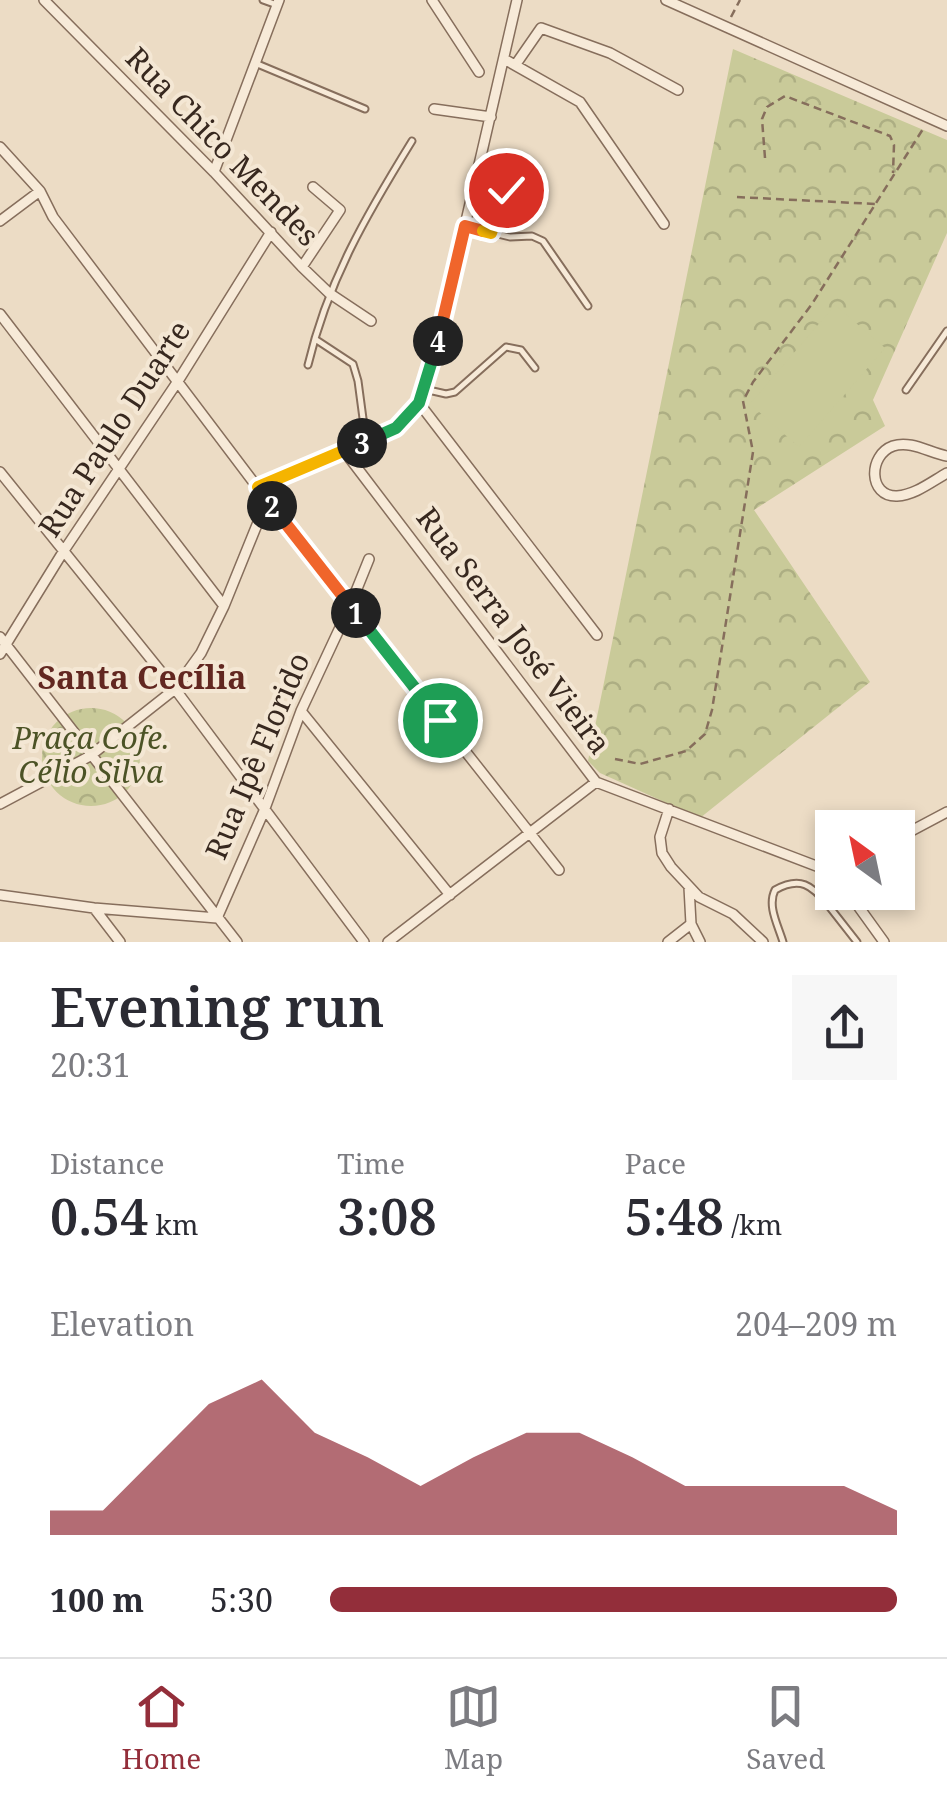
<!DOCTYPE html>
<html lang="en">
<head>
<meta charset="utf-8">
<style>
  :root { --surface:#fff; --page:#f7f7f7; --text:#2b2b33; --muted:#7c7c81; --line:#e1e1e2; --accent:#932e3a }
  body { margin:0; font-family:"Noto Serif",serif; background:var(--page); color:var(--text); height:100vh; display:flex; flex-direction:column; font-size:38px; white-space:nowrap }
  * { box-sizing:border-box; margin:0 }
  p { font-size:32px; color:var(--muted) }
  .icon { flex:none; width:55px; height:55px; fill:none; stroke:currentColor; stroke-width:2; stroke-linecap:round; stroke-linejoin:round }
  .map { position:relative; height:942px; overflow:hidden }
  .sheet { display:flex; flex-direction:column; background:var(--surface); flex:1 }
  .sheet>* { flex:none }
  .needle { width:65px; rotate:327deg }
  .buttons { position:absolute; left:815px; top:810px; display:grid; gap:20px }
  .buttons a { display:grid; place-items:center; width:100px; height:100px; border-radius:0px; background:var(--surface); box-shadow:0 5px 15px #0003; font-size:50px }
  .pin { position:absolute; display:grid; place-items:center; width:85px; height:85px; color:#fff; margin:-42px; border:5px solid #fff; border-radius:50%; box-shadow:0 2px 10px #0007 }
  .km { position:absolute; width:50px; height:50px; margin:-25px; border-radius:50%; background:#222; color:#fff; font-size:28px; line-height:50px; text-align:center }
  .round { display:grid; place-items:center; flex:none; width:105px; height:105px; border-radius:0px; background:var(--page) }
  .summary { display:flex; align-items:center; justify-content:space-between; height:170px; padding:0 50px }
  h1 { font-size:55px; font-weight:600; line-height:75px }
  .stats { display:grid; grid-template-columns:repeat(3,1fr); gap:15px; height:170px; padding:10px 50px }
  .stats div { display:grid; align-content:center }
  .stats b { font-size:50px; font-weight:600 }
  .stats small { font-size:28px; font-weight:400 }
  .stats p { font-size:28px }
  .chart { height:280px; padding:20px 50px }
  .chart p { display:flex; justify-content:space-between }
  .chart svg { width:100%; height:180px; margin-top:10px; fill:var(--accent); opacity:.7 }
  ul { padding:0 50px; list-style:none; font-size:32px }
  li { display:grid; grid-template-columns:160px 120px 1fr; align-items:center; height:75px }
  li i { height:25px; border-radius:12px; background:var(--accent) }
  .tabs { display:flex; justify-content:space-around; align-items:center; height:140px; border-top:2px solid var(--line); background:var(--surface); font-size:28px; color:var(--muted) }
  .tabs a { display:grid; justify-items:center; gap:5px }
  .tabs .on { color:var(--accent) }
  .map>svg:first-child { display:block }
</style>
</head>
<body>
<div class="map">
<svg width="947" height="942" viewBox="0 0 947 942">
  <defs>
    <pattern id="park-crowns" width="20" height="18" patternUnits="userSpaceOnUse" patternTransform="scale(2.5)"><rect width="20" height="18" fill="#c9ca99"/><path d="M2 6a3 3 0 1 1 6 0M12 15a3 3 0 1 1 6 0" fill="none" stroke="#adae83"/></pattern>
  </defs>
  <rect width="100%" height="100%" fill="#ecdcc5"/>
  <path fill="url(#park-crowns)" d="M733,49L947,140V233L873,400L885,426L754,510L870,682L700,818L600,773L588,761Z
    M42 757a49 49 0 1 1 98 0a49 49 0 1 1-98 0Z"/>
  <path fill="#c9ca99" d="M835,305L885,348L799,447L750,404Z
    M89,767L98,781L75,797L65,783Z"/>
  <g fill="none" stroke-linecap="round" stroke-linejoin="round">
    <defs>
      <path id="lane" d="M263,0L277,5
        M255,63L365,109
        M465,226L510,237L532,236L543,241L588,306
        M491,233C500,210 500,186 525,175L535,180L539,190C530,203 513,210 498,215
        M315,339L353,364L358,381L366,441
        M308,365C328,280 367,214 412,141
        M424,389L446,394L455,392L506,347L521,350L535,368
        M906,390L947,331
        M847,892L828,905L857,942
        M783,942C778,925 767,906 775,890C800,876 812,885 828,905"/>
      <path id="street" d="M44,0L214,172L302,267L329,293L371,321
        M432,0L479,72
        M666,0L947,126
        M504,59L580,102L664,224
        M516,64L541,28L610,53L678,90
        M434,109L491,117
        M0,147L40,191L53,217L267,500L559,870
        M214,172L279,0
        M0,221L40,191
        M302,267L340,210L313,187
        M0,314L224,606
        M419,403L597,635
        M345,452L596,782L832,872
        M947,456C930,453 911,440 893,446C868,455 868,497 897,496C915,495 931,482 947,473
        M0,472L175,689L364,942
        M258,487L345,452L396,428L419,403L433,364L517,0
        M0,637L237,942
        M0,654L63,552L178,381L271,232
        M301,711L450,895
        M0,804L90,756L175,689L201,653L224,606L267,500
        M669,809L660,837L662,853L671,867L699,897L733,914L763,942
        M898,838L947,812
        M689,887L691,924L700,942
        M848,892L884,942
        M0,895L94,908L217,918L264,811L301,711L350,606L369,559
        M94,908L120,942
        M388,942L596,782
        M668,942L691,924"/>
    </defs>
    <use href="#lane" stroke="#866e5c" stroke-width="9"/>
    <use href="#street" stroke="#866e5c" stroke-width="12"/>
    <path stroke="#866e5c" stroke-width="2.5" stroke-dasharray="8 5" stroke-linecap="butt" d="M731,17L740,0
      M765,158L762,119L767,107L785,96L890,136L894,145L893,173
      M737,197L875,204
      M615,759L640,764L686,751L705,734L712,710L753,452L743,401L753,382L812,304L923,129"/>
    <use href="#lane" stroke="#f7ead8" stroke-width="5"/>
    <use href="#street" stroke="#f7ead8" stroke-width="9"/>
  </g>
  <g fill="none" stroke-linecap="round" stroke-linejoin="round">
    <defs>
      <path id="split-1" d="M356,613L440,720"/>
      <path id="split-2" d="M272,506L356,613"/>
      <path id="split-3" d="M272,506L258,487L362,443"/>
      <path id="split-4" d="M362,443L396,428L419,403L438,341"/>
      <path id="split-5" d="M438,341L465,226L483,231"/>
      <path id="split-6" d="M483,231L491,233L506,190"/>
    </defs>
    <use href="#split-1" stroke="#fff" stroke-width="20"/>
    <use href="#split-2" stroke="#fff" stroke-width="20"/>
    <use href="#split-3" stroke="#fff" stroke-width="20"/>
    <use href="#split-4" stroke="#fff" stroke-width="20"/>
    <use href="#split-5" stroke="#fff" stroke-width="20"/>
    <use href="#split-6" stroke="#fff" stroke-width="20"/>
    <use href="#split-1" stroke="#22a559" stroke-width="12"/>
    <use href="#split-2" stroke="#f0652b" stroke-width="12"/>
    <use href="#split-3" stroke="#f5b400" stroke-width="12"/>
    <use href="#split-4" stroke="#22a559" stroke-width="12"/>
    <use href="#split-5" stroke="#f0652b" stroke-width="12"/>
    <use href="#split-6" stroke="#f5b400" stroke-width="12"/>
  </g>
  <g text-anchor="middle" stroke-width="8" stroke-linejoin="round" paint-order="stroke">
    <g font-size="30" fill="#37281f" stroke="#f4e7d4">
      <text transform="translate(222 147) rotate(46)" y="10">Rua Chico Mendes</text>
      <text transform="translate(115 429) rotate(-57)" y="10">Rua Paulo Duarte</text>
      <text transform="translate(513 631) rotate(53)" y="10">Rua Serra José Vieira</text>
      <text transform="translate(258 756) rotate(-67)" y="10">Rua Ipê Florido</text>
    </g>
    <g font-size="30" font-style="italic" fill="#4c5326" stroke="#f4e7d4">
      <text x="91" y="749">Praça Cofe.<tspan x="91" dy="34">Célio Silva</tspan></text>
    </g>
    <g font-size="32" font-weight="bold" fill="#622720" stroke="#f4e7d4">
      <text x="142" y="689">Santa Cecília</text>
    </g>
  </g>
</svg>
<div class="buttons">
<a><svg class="needle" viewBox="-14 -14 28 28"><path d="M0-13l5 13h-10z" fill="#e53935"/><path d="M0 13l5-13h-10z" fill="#7c7c81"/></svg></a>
</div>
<div class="pin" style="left:440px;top:720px;background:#1e9e55"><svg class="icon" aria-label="arrive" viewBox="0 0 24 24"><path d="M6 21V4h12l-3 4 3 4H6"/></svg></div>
<div class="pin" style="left:506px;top:190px;background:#d93025"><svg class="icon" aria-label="check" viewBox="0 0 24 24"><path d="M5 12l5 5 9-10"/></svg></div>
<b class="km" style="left:356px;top:613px">1</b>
<b class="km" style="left:272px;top:506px">2</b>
<b class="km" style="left:362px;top:443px">3</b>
<b class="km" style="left:438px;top:341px">4</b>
</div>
<section class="sheet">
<div class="summary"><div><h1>Evening run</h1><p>20:31</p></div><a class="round"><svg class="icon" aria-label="share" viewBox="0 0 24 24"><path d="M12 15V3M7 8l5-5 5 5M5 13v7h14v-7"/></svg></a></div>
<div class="stats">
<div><p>Distance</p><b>0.54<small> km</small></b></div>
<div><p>Time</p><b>3:08</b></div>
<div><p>Pace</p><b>5:48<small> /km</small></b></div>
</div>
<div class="chart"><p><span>Elevation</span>204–209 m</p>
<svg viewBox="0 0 160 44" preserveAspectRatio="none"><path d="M0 44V38L10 38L20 25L30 12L40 6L50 19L60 25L70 32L80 25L90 19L100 19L110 25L120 32L130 32L140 32L150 32L160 38V44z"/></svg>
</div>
<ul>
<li><b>100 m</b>5:30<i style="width:100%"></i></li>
</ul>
</section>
<nav class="tabs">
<a class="on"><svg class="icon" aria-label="home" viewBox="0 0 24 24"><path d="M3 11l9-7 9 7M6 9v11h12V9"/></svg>Home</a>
<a><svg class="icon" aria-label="map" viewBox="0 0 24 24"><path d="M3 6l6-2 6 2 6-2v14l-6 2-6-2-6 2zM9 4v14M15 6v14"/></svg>Map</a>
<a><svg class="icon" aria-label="saved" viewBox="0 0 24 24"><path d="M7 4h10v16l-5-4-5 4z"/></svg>Saved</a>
</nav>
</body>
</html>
